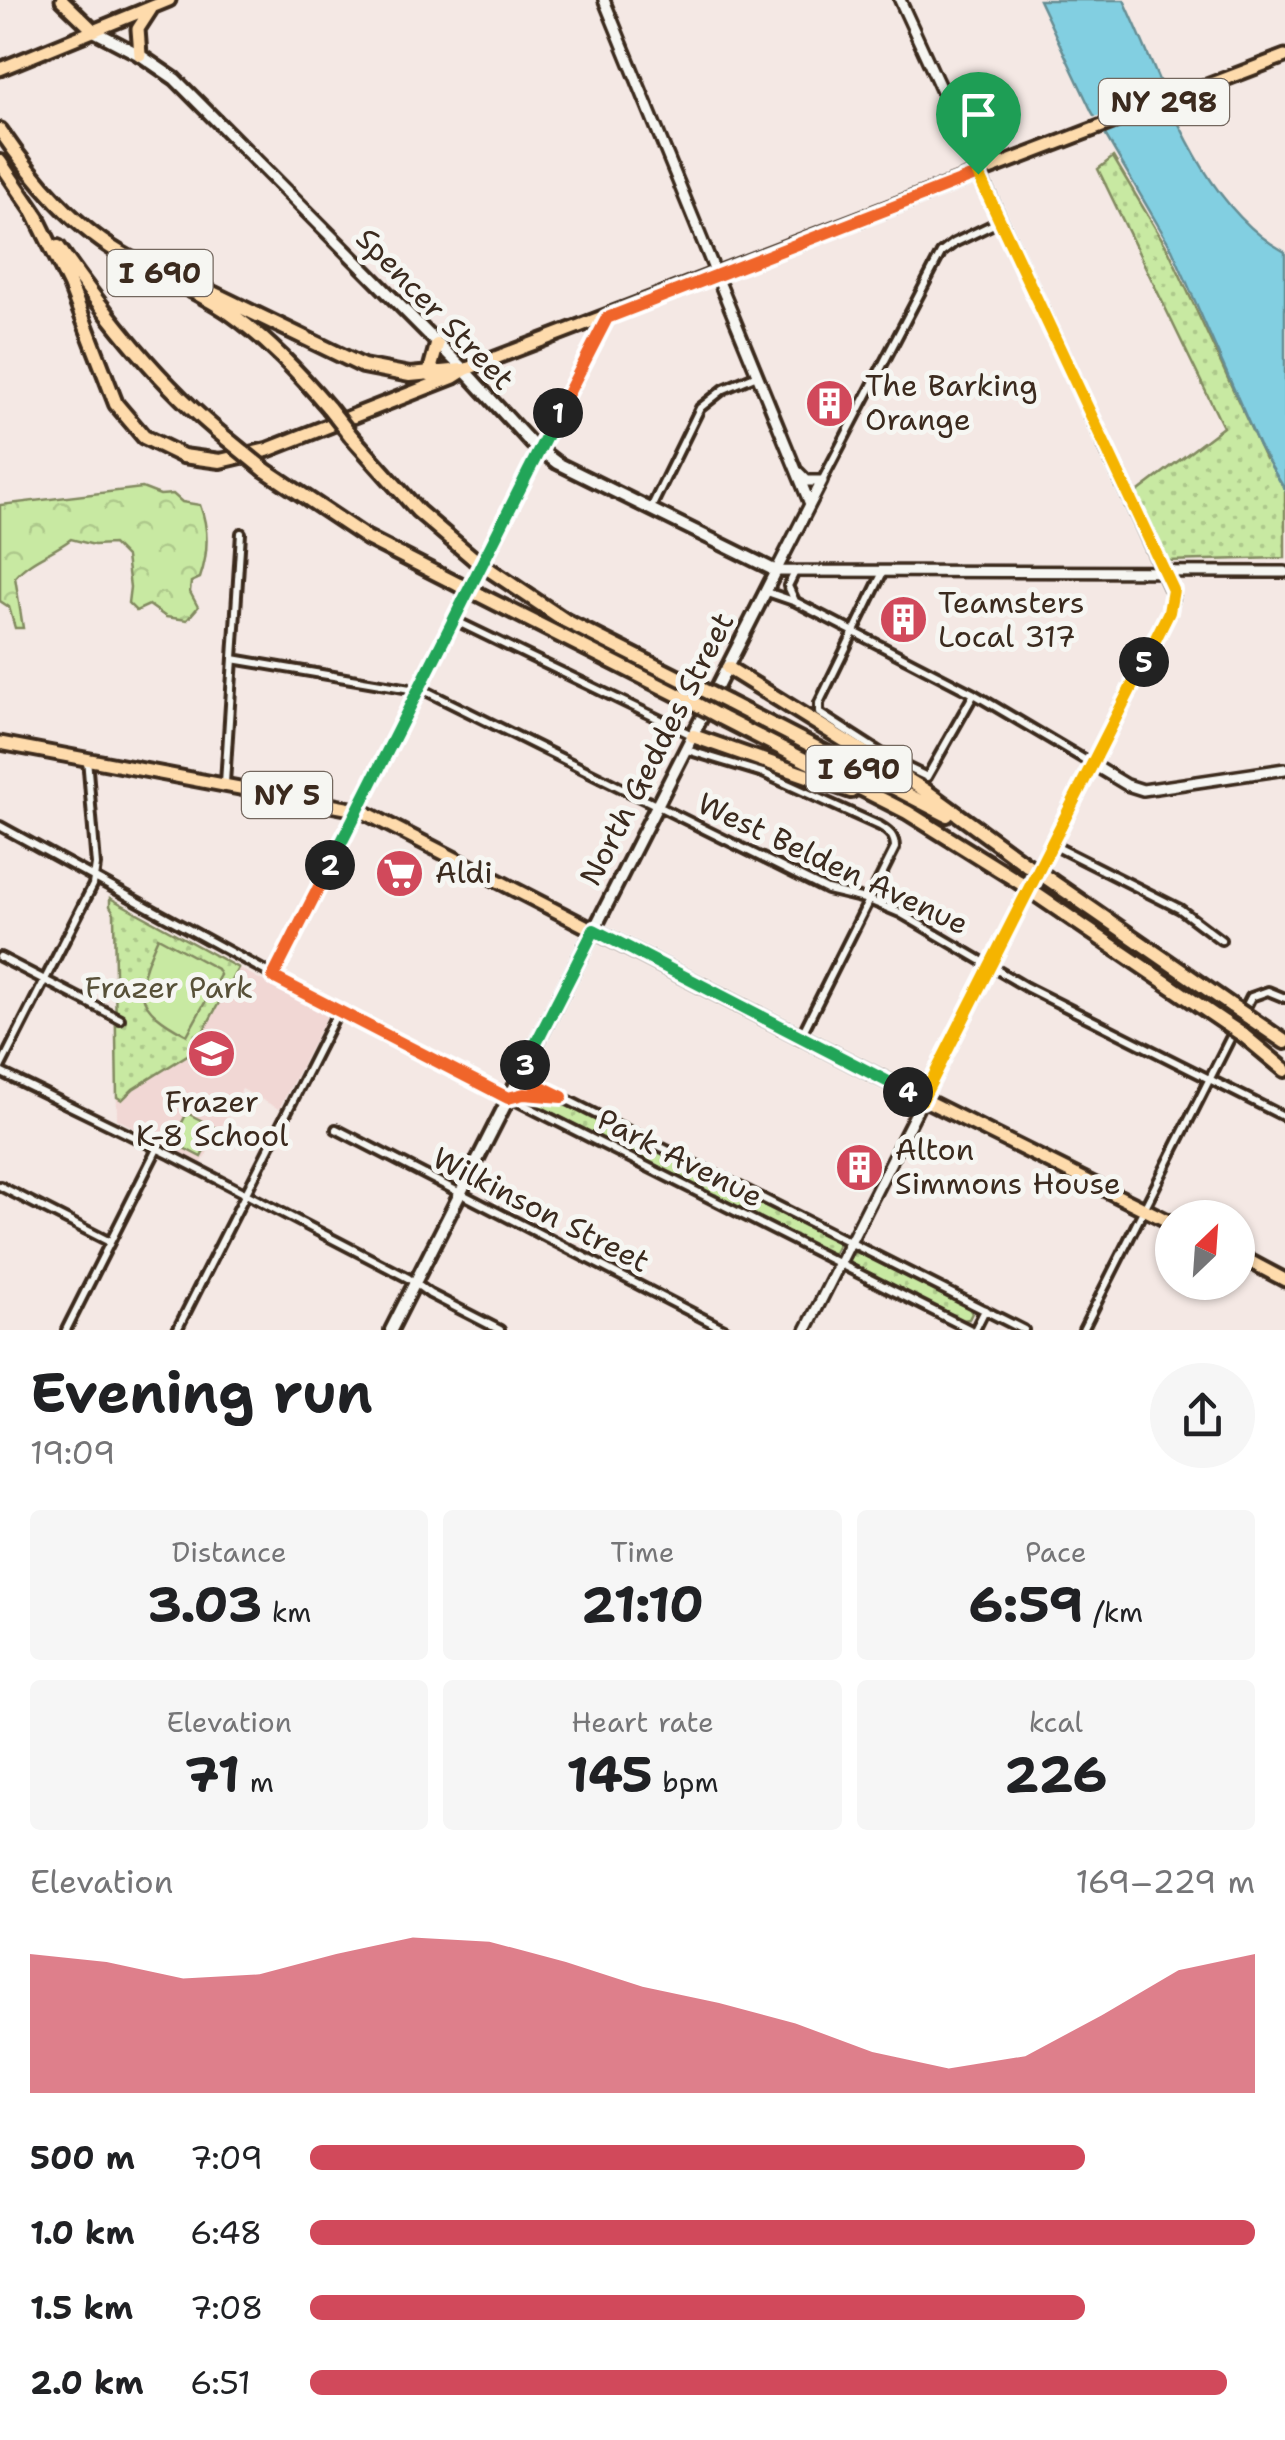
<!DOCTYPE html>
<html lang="en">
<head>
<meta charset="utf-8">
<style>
  :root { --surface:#fff; --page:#f6f6f6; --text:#202124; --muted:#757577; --accent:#d1495b }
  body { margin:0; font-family:"Shantell Sans",sans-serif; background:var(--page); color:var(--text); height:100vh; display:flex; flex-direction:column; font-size:38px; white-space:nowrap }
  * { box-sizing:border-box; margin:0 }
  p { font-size:32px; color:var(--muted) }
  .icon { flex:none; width:55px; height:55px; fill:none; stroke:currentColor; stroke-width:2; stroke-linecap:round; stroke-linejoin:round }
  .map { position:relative; height:1330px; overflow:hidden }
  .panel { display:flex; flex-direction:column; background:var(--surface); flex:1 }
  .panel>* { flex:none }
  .needle { width:65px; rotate:25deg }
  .controls { position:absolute; left:1155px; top:1200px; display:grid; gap:20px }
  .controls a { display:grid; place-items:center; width:100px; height:100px; border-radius:50%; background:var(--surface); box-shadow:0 2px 8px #0004; font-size:50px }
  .pin { position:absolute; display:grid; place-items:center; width:85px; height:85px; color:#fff; margin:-102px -42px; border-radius:50% 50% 50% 0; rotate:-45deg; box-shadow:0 0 10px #0007 }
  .pin .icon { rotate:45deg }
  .km { position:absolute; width:50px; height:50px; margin:-25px; border-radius:50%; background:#222; color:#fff; font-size:28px; line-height:50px; text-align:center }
  .round { display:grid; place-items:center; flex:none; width:105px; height:105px; border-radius:52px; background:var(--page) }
  .headline { display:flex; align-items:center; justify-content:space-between; height:170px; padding:0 30px }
  h1 { font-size:55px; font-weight:700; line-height:75px }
  .stats { display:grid; grid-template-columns:repeat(3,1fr); gap:15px; height:170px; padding:10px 30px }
  .stats div { display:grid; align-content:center; border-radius:10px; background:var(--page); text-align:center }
  .stats b { font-size:50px; font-weight:700 }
  .stats small { font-size:28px; font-weight:400 }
  .stats p { font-size:28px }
  .chart { height:280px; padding:20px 30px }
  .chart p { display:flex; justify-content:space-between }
  .chart svg { width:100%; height:180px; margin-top:10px; fill:var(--accent); opacity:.7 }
  ul { padding:0 30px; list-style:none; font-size:32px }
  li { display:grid; grid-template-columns:160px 120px 1fr; align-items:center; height:75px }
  li i { height:25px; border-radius:12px; background:var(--accent) }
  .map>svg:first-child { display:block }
</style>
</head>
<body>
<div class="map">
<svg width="1285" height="1330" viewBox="0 0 1285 1330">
  <defs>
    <pattern id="grass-dots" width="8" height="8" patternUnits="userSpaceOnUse" patternTransform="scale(2.5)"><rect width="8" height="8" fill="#c8e9a2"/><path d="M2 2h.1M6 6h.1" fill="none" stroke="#adc88b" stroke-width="1.8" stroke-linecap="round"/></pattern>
    <pattern id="forest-crowns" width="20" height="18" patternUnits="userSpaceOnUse" patternTransform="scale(2.5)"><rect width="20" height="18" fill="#c8e9a2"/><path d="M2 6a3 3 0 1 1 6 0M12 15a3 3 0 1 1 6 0" fill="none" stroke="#adc88b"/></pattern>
  </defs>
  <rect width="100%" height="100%" fill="#f4e8e4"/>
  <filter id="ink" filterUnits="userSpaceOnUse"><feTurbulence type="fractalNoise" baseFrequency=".01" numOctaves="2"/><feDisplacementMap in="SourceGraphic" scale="20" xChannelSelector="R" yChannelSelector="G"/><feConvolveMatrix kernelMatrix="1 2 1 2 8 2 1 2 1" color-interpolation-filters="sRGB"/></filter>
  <g filter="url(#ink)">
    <path fill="#f1d7d4" d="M110,898L327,1016L279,1109L242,1089L202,1163L117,1119L115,949L114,913L110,906Z"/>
    <path fill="url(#grass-dots)" stroke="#828a60" stroke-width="2.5" d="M1113,157L1169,251L1265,459L1268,458L1285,490V558L1166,561L1135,494L1223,427L1098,169Z
      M110,898L238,968L192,1052L133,1089L122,1100L117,1097L114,913L110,906Z
      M521,1097L563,1102L839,1243L834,1253H829Z
      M857,1250L969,1308L972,1313L969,1319L963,1320L852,1265L848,1259Z"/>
    <path fill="url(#forest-crowns)" stroke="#828a60" stroke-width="2.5" d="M142,488L160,495L173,494L182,502L200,505C209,529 208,555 200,578L191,582L190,592L198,607L187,620L166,617L149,605L136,611L128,603L130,587L126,557L113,544L94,545L71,539C53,553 30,559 15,577L23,628H15L9,607L0,601V505Z"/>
    <path fill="#c8e9a2" stroke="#828a60" stroke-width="2.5" d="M158,937L217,969L220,975L187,1035C133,1006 133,992 158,937Z
      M187,1113L216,1128L201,1157L172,1142Z"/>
    <path fill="#82cfe1" stroke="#668d93" stroke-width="2.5" d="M1039,0H1124C1164,85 1199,205 1285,252V490L1259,446L1172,249L1092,112Z"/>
    <path fill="#f4e8e4" d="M1170,88L1178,107L1100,136L1090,119Z"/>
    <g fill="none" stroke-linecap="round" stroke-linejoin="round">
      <defs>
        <path id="minor" d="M822,481L941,253L954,243L1000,221
          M651,508L700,408L724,389L757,375
          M883,572L819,703V713L892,760L927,777L974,694
          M767,592L796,602L974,694L1092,764
          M795,601L788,586L795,572
          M454,620L692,735
          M233,659L428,692L827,890L869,900L900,913L1026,987L1285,1117
          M687,750L763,773L880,826C890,832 895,837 895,848L801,1036
          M225,783L241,533
          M0,826L338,1011L971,1330
          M1051,844L1180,909L1221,940
          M0,957L120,1019
          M273,977L607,318
          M0,1068L93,885L96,865L87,758
          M0,1072L171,1155L408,1278L430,1294L500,1330
          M520,1076L1024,1330
          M509,1097L523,1093L556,1097
          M336,1129L726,1330
          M0,1186L110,1242
          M66,1330L157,1149
          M177,1330L338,1011
          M975,1330L985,1310
          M1083,1330L1251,997L1268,991L1285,998"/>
        <path id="tertiary" d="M604,0L810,504
          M798,472L807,481H822L776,571L1285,572
          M1092,764L1127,785L1143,790L1285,769
          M806,1330L1169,612L1173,595L900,0"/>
        <path id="secondary" d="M94,31L140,55L175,79L464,370L531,443L557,463L776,571L391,1330"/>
        <path id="primary" d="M62,0L94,31
          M140,55L138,29L151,9
          M0,69L169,0
          M464,370L1285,56
          M0,743L362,811L879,1077L1172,1223
          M1238,1255L1285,1280"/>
        <path id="motorway" d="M0,130C34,180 75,229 129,258C163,277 198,291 230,313C268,340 299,373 329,408
          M0,162L38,218
          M34,212L70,285L116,404L144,437L183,456L220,461L267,450L453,377L464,370
          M58,247C107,317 160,385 227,439
          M206,290L363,366L410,375L462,370
          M429,374L437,345
          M351,436L418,511L473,558
          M265,470L367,538L459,585
          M490,570L566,621L701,689
          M478,594L694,703
          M728,668L926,791L1027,865
          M727,702L947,815
          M720,717L907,812L1019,882
          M693,736L851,791
          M1047,878L1232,1006
          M1037,895L1225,1023
          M1250,1018L1285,1042
          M1243,1035L1285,1070"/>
      </defs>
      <use href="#minor" stroke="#3b2a1e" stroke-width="14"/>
      <use href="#tertiary" stroke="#3b2a1e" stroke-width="16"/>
      <use href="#secondary" stroke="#3b2a1e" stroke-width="18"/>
      <use href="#primary" stroke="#3b2a1e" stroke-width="19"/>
      <use href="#motorway" stroke="#3b2a1e" stroke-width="20"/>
      <use href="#minor" stroke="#f6f6f2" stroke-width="6"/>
      <use href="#tertiary" stroke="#f6f6f2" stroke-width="9"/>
      <use href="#secondary" stroke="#f6f6f2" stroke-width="10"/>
      <use href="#primary" stroke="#fedbac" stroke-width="11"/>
      <use href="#motorway" stroke="#fedbac" stroke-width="12"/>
      <defs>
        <path id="motorway-bridge" d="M329,408L351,436
          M227,439L265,470
          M473,558L490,570
          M459,585L478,594
          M701,689L727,702
          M694,703L720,717
          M1027,865L1047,878
          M1019,882L1037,895
          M1232,1006L1250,1018
          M1225,1023L1243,1035"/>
      </defs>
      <use href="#motorway-bridge" stroke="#3b2a1e" stroke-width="20" stroke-linecap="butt"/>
      <use href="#motorway-bridge" stroke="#fedbac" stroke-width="12"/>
    </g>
  </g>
  <g fill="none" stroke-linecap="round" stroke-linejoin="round" filter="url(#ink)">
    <defs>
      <path id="split-1" d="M558,413L607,318L978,174"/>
      <path id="split-2" d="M330,865L558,413"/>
      <path id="split-3" d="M330,865L273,977L508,1098L524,1094L562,1097L519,1076L525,1065"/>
      <path id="split-4" d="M525,1065L594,930L908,1092"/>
      <path id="split-5" d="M908,1092L922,1100L1144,662"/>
      <path id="split-6" d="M978,174L1173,590L1169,612L1144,662"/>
    </defs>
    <use href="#split-1" stroke="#fff" stroke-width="20"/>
    <use href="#split-2" stroke="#fff" stroke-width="20"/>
    <use href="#split-3" stroke="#fff" stroke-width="20"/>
    <use href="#split-4" stroke="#fff" stroke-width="20"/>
    <use href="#split-5" stroke="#fff" stroke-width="20"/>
    <use href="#split-6" stroke="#fff" stroke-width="20"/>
    <use href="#split-1" stroke="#f0652b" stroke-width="12"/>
    <use href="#split-2" stroke="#22a559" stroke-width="12"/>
    <use href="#split-3" stroke="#f0652b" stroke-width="12"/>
    <use href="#split-4" stroke="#22a559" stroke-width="12"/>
    <use href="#split-5" stroke="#f5b400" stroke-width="12"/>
    <use href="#split-6" stroke="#f5b400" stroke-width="12"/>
  </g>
  <defs>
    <symbol id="building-disc" viewBox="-11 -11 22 22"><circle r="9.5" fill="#d1495b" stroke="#f6f6f2"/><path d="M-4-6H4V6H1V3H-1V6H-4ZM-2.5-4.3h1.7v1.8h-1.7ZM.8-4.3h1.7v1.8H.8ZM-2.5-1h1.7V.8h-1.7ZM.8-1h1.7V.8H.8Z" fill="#fff"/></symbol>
    <symbol id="supermarket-disc" viewBox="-11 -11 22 22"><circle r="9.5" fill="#d1495b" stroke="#f6f6f2"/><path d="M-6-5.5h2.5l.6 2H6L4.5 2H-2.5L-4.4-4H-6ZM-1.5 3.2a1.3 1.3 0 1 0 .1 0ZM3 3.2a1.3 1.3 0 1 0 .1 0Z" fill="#fff"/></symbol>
    <symbol id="school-disc" viewBox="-11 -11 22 22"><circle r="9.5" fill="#d1495b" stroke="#f6f6f2"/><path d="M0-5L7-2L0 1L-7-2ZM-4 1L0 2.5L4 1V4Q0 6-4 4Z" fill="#fff"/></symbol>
  </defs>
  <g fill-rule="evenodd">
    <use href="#building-disc" x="802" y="376" width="55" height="55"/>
    <use href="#building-disc" x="876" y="592" width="55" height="55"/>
    <use href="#supermarket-disc" x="372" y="846" width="55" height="55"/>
    <use href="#school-disc" x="184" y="1026" width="55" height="55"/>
    <use href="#building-disc" x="832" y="1140" width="55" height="55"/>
  </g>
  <g text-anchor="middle" stroke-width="10" stroke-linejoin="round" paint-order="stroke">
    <g fill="#f6f6f2" stroke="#73675e" stroke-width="2.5">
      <rect x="1099" y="79" width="130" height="46" rx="8"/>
      <rect x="107.5" y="250" width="105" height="46" rx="8"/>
      <rect x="806.5" y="746" width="105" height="46" rx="8"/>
      <rect x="242" y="772" width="90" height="46" rx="8"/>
    </g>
    <g font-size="28" font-weight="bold" fill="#3b2a1e">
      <text x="1164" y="112">NY 298</text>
      <text x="160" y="283">I 690</text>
      <text x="859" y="779">I 690</text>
      <text x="287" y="805">NY 5</text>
    </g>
    <g font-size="30" fill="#3b2a1e" stroke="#f6f6f2">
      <text transform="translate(435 309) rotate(46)" y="10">Spencer Street</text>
      <text transform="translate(657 749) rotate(-63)" y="10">North Geddes Street</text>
      <text transform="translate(833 864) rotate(25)" y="10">West Belden Avenue</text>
      <text transform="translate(680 1158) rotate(27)" y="10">Park Avenue</text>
      <text transform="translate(541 1210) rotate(27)" y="10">Wilkinson Street</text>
    </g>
    <g font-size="30" fill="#3b2a1e" stroke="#f6f6f2" text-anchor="start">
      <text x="865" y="396">The Barking<tspan x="865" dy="34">Orange</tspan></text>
      <text x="938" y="613">Teamsters<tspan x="938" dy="34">Local 317</tspan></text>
      <text x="435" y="883">Aldi</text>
      <text x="212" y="1112" text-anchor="middle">Frazer<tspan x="212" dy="34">K-8 School</tspan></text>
      <text x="895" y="1160">Alton<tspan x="895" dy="34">Simmons House</tspan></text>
    </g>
    <g font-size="30" fill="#575038" stroke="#f6f6f2">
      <text x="169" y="998">Frazer Park</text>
    </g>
  </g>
</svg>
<div class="controls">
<a><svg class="needle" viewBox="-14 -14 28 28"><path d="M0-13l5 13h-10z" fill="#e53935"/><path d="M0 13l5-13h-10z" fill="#757577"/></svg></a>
</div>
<div class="pin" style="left:978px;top:174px;background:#1e9e55"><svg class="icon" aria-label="arrive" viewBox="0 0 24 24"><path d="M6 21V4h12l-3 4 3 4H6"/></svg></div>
<b class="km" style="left:558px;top:413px">1</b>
<b class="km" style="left:330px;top:865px">2</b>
<b class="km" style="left:525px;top:1065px">3</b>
<b class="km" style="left:908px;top:1092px">4</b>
<b class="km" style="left:1144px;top:662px">5</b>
</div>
<section class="panel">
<div class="headline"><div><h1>Evening run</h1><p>19:09</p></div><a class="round"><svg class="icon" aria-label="share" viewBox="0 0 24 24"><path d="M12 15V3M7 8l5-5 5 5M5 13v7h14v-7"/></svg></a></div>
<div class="stats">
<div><p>Distance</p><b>3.03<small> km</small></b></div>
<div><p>Time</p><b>21:10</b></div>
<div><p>Pace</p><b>6:59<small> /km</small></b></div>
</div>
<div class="stats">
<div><p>Elevation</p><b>71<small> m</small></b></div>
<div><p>Heart rate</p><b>145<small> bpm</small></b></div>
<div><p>kcal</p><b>226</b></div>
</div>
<div class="chart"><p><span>Elevation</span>169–229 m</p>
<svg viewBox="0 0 160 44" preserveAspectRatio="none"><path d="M0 44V10L10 12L20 16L30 15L40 10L50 6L60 7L70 12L80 18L90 22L100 27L110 34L120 38L130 35L140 25L150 14L160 10V44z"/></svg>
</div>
<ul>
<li><b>500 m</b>7:09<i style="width:82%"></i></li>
<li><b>1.0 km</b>6:48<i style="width:100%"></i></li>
<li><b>1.5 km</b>7:08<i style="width:82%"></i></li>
<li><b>2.0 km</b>6:51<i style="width:97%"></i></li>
</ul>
</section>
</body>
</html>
